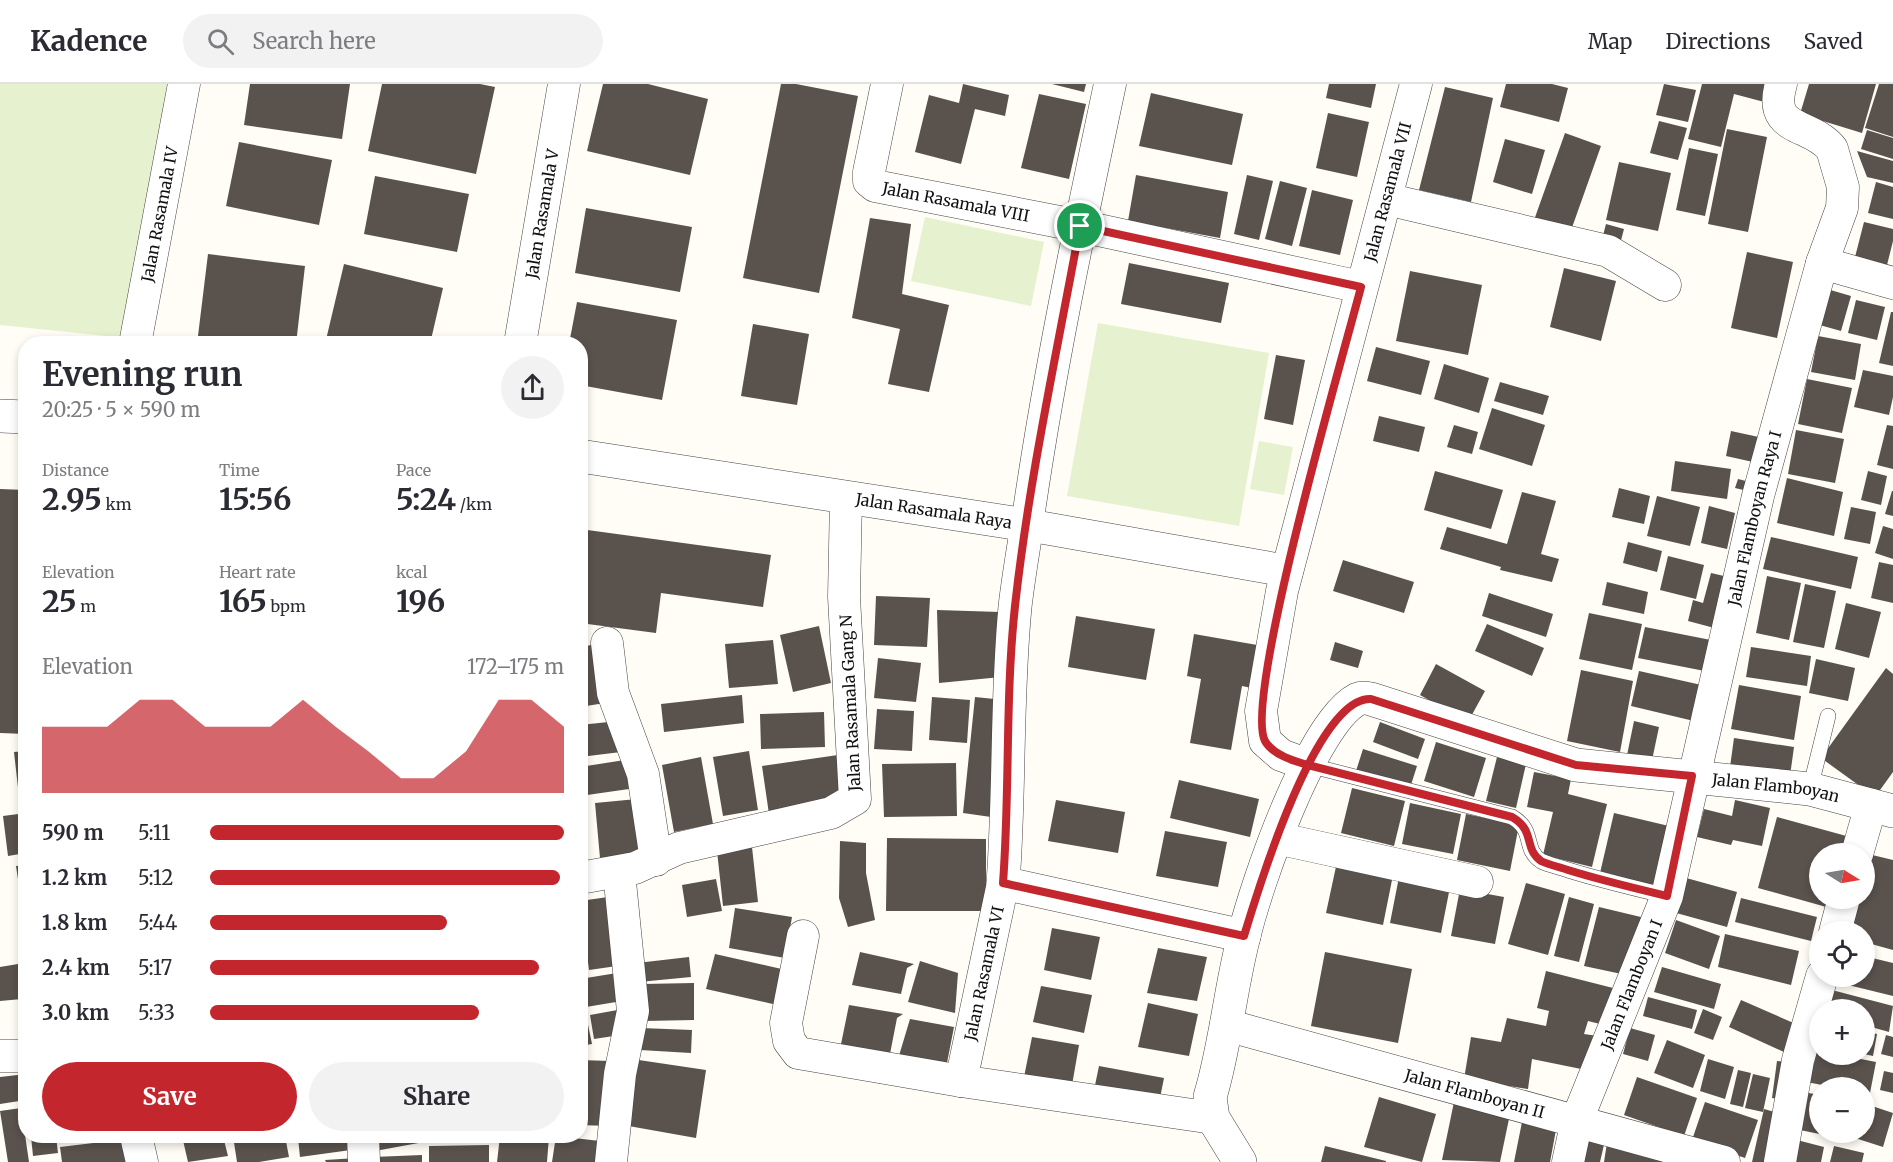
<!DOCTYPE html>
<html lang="en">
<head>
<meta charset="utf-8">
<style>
  :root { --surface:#fff; --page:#f2f2f3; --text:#2b2b33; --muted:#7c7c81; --line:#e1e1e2; --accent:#c4262e }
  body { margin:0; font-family:Merriweather,serif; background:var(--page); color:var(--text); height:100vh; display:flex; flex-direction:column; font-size:22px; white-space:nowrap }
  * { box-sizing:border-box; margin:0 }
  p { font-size:20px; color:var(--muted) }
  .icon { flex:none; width:33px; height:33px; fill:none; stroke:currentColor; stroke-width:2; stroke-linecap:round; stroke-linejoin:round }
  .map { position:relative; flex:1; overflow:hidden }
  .panel { position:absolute; left:18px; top:252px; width:570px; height:807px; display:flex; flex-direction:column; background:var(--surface); border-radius:24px; box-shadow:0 3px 9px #0003 }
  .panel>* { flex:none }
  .needle { width:39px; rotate:101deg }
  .fabs { position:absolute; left:1809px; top:759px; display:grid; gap:12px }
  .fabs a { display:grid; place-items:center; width:66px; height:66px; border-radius:50%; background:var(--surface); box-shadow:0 3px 9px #0003; font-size:30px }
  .pin { position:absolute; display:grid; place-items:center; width:51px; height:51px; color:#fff; margin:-26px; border:3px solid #fff; border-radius:50%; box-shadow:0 2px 6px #0007 }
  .round { display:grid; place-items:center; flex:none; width:63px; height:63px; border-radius:32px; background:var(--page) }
  .summary { display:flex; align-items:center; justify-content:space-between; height:102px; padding:0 24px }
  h1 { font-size:33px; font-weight:700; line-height:45px }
  .stats { display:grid; grid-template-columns:repeat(3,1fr); gap:9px; height:102px; padding:6px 24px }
  .stats div { display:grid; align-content:center }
  .stats b { font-size:30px; font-weight:700 }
  .stats small { font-size:16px; font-weight:400 }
  .stats p { font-size:16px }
  .chart { height:168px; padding:12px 24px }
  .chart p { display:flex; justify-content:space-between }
  .chart svg { width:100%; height:108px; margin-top:6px; fill:var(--accent); opacity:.7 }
  .primary-button { display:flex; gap:12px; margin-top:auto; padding:12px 24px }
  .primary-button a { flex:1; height:69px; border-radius:36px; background:var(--accent); color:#fff; font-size:24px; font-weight:700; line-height:69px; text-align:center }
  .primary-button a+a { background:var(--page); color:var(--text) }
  ul { padding:0 24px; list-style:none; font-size:20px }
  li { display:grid; grid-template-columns:96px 72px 1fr; align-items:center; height:45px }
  li i { height:15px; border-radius:8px; background:var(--accent) }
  header { display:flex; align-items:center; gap:36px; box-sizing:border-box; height:84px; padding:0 30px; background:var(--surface); border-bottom:2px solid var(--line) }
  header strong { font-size:28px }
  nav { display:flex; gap:33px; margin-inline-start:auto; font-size:21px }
  .search { width:420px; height:54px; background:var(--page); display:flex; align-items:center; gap:15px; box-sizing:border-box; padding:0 21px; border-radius:33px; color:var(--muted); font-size:22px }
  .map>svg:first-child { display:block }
</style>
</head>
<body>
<header>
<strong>Kadence</strong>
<div class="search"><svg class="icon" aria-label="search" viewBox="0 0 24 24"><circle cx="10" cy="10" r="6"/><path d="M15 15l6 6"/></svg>Search here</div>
<nav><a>Map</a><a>Directions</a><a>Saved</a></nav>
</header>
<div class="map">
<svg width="1893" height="1078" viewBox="0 0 1893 1078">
  <rect width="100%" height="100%" fill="#fffdf5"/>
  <path fill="#e6f2cf" d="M0,0H167L126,254L0,241Z
    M925,133L1044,158L1031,222L911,197Z
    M1098,239L1269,269L1239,442L1067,412Z
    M1259,357L1293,363L1284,411L1250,405Z"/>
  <path fill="#5a524d" d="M250,0H350L342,55L244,41Z
    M382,0H480L495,3L476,90L368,67Z
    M603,0H648L708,15L690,91L587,67Z
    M781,0H796L858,12L819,209L743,194Z
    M963,0L1009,11L1005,32L975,25L961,80L915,68L929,11L959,19Z
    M1052,0H1086L1084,8Z
    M1329,0H1376L1371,24L1326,14Z
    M1506,0H1552L1568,4L1559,38L1500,23Z
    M1664,0L1696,6L1688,38L1656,31Z
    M1702,0H1773L1768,19L1734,10L1721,63L1688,55Z
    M1809,0H1876L1862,49L1800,30Z
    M1879,0H1893V53L1865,44Z
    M1445,3L1493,14L1471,118L1419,106Z
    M1151,9L1243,30L1232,81L1139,62Z
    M1039,10L1086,20L1069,95L1021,84Z
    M1328,29L1369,38L1357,93L1316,84Z
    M1659,37L1687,44L1678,76L1650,69Z
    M1727,45L1767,53L1748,148L1708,140Z
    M1867,46L1893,54V75L1861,65Z
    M1565,49L1601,62L1569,152L1533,139Z
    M1505,55L1545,66L1532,110L1493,98Z
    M239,58L332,76L319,141L226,122Z
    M1689,64L1718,70L1705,132L1676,126Z
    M1857,67L1893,77V99L1867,93Z
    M1619,78L1671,89L1658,147L1606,136Z
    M1136,91L1228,108L1220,154L1128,137Z
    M1247,91L1273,97L1259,156L1234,150Z
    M375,92L469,110L457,168L364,150Z
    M1280,97L1307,104L1292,162L1265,155Z
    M1876,98L1893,103V135L1868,129Z
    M1312,106L1353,116L1340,171L1299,162Z
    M586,124L692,143L680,208L575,189Z
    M870,134L911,140L902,210L949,221L929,308L888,300L900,245L852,234Z
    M1864,138L1893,145V157L1886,185L1854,177Z
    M1606,140L1624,145L1619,164L1601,159Z
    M1747,168L1793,178L1777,254L1731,244Z
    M208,170L305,182L296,260H197Z
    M1129,179L1229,199L1221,239L1121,220Z
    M344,180L443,204L430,260H325Z
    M1564,184L1616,197L1601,257L1550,243Z
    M1410,187L1482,201L1468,271L1396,257Z
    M1827,205L1851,212L1841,247L1816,240Z
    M1856,216L1885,223L1877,256L1848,249Z
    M577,218L677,236L662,316L580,301V260H569Z
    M1891,228H1893V282L1879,279Z
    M753,240L809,250L797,321L741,312Z
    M1818,252L1861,260L1855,296L1811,288Z
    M1376,263L1430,277L1421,311L1367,297Z
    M1276,271L1305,276L1293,341L1264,335Z
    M1444,280L1489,294L1479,329L1434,315Z
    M1863,286L1893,292V313L1889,331L1854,323Z
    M1807,295L1852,304L1842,349L1798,340Z
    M1500,298L1549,312L1543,331L1494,317Z
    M1492,324L1545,341L1532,382L1479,365Z
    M1379,332L1425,343L1419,368L1373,357Z
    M1454,341L1478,348L1472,370L1447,363Z
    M1887,341L1893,342V385L1877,381Z
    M1796,346L1844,355L1835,399L1788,390Z
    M1731,347L1768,355L1762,380L1726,372Z
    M1675,377L1731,385L1727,415L1671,407Z
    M1435,387L1503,406L1491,445L1424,426Z
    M1868,387L1887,392L1881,421L1861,416Z
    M1787,394L1843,408L1834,452L1777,439Z
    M1738,395L1754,399L1752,408L1735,404Z
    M1619,404L1650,412L1644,440L1612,433Z
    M0,405L26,406V650L0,649Z
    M1892,407H1893V432L1885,430Z
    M1522,408L1556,417L1541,470L1559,475L1552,498L1500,486L1501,483L1440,465L1447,443L1507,460Z
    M1657,412L1700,423L1690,462L1647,452Z
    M1709,422L1735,429L1727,465L1701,459Z
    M1851,423L1876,428L1870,460L1844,455Z
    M1883,442L1893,445V475L1875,469Z
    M580,445L771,471L763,523L661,509L656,549L580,539Z
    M1771,453L1858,473L1851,505L1763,485Z
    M1628,458L1662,467L1657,488L1623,479Z
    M1668,472L1704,481L1696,515L1660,506Z
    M1343,476L1414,498L1404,529L1333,507Z
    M1879,478L1893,481V519L1871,514Z
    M1711,489L1737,495L1722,546L1688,537L1693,516L1703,519Z
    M1767,492L1801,499L1789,556L1756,549Z
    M1607,498L1648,508L1644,530L1602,521Z
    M1805,500L1836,507L1824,564L1793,558Z
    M1489,509L1553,530L1546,553L1482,532Z
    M876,512L930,514L927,563L874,561Z
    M1846,519L1881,528L1869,574L1835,565Z
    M937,526L1000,528L1001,593L939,599Z
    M1589,529L1642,540L1632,586L1579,575Z
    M1076,532L1155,545L1146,596L1068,583Z
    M1487,540L1544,564L1532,592L1475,567Z
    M819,542L831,599L793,608L780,551Z
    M1645,543L1721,558L1715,589L1638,574Z
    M1194,550L1263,562L1256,605L1242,602L1231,666L1190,659L1201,595L1187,592Z
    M773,556L778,600L729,604L725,560Z
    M1335,558L1363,567L1358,584L1330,576Z
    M597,560L605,619L580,623V563Z
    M1751,563L1811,572L1807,602L1746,593Z
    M878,574L921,579L916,618L874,614Z
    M1816,575L1855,584L1848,617L1809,609Z
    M1436,580L1485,607L1468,638L1420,611Z
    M1886,584L1893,590V688L1875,713L1821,674Z
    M1581,586L1633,597L1620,668L1567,657Z
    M1639,587L1706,602L1698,638L1631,622Z
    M1739,601L1801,612L1794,656L1731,645Z
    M742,611L744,639L664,648L661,620Z
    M932,613L970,616L967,659L929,656Z
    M975,613L1004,616L991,733L963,729Z
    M877,625L914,627L912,667L874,665Z
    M824,628L825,663L761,665L760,630Z
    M618,637L621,668L580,673V641Z
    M1634,637L1659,643L1651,681L1626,676Z
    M1380,638L1425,655L1418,675L1373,658Z
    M1734,654L1794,663L1790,692L1730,683Z
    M1436,658L1486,674L1474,713L1424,697Z
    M1363,665L1417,682L1410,704L1356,687Z
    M26,667V720L20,721L14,668Z
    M749,667L758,726L723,732L713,673Z
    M838,671L845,719L769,730L762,682Z
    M701,673L713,740L674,748L662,681Z
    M1497,673L1526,680L1516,724L1486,717Z
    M631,675L636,704L580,712V683Z
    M956,679L957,732L884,733L882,680Z
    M1534,688L1571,695L1568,710L1607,720L1592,783L1543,771L1553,728L1527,723Z
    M1179,696L1259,715L1250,753L1170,734Z
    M1352,704L1405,717L1394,762L1341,749Z
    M637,715L642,770L600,774L595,719Z
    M1056,716L1125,728L1118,769L1048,757Z
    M1735,716L1770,724L1762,762L1733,756L1731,761L1697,753L1704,725L1732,732Z
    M1410,719L1461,730L1453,770L1402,760Z
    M26,729V769L8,772L3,732Z
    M1614,729L1669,742L1655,802L1600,789Z
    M1466,730L1519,741L1510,787L1457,776Z
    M1777,733L1850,753L1845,770H1820V814H1832L1830,824L1758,804Z
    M1165,747L1227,758L1218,803L1156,792Z
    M887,754L986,755V827H886Z
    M840,757L866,759V789L875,836L848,843L839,814Z
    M752,763L758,818L723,822L717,767Z
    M1864,769L1893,776V866L1864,858V848H1840L1849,814H1864Z
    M1337,778L1393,791L1383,841L1326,829Z
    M26,781V828H23L16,782Z
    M1679,792L1737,808L1727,843L1669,827Z
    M1399,793L1450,803L1441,849L1390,839Z
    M716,795L722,827L687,833L682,801Z
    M1526,799L1565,810L1548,871L1508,860Z
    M1460,805L1504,813L1495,860L1451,852Z
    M615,812L624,881L589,886L580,817Z
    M1569,813L1594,820L1579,878L1554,872Z
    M1741,814L1817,833L1811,857L1735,838Z
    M1599,823L1645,834L1631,892L1584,882Z
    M735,824L792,833L785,874L729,864Z
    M1676,836L1720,852L1709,885L1665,869Z
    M1052,844L1100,853L1091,896L1044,886Z
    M1725,850L1799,867L1791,901L1718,883Z
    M1158,864L1207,873L1197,917L1147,909Z
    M580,868L585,889L580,890Z
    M860,868L914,880L907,884L901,910L852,901Z
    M1325,868L1412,885L1398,959L1311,942Z
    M715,870L786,886L777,921L706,905Z
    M1864,872L1893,879V912L1840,899L1841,892H1864Z
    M689,873L691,893L639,898L637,879Z
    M920,877L958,889L955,929L908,918Z
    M18,880L22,915L0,917V883Z
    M1662,883L1721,900L1714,925L1654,908Z
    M1546,887L1617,905L1608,942L1588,937L1584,950L1598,952L1591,987L1532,975L1528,1005L1464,995L1471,953L1501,958L1507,934L1546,942L1549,927L1537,924Z
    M623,888L628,916L580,924V895Z
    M694,899V936L644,937L643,900Z
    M1041,902L1092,911L1084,949L1033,938Z
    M1832,906L1893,922L1889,948L1864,941V926H1827Z
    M1648,913L1697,926L1692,945L1643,932Z
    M1741,916L1798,941L1786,969L1729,943Z
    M1148,919L1198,930L1189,972L1138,963Z
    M849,921L903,930L897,934L889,975L840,965Z
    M623,925L627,950L594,955L590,931Z
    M1703,925L1722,933L1713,956L1694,949Z
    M586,931L592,960L580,962V932Z
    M910,935L954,943L946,984L898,975Z
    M641,944L692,946L691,969L640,966Z
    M1630,944L1655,951L1648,977L1623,970Z
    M1864,947L1877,950L1873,972L1864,970Z
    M1886,951L1893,953V973L1881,970Z
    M1032,953L1079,961L1071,1007L1023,998Z
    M1667,956L1705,971L1693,1004L1654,989Z
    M1812,966L1820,967V970H1836L1876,978L1870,1009L1864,1008V1004H1839L1806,998Z
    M632,975L706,986L696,1054L623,1041Z
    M1708,975L1734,983L1725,1015L1700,1007Z
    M580,976L610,977L608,1042L580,1041Z
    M1777,977L1794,979L1789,1016L1772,1014Z
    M1099,982L1164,994L1159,1019L1094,1006Z
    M1738,986L1751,989L1743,1023L1730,1020Z
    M1884,987L1893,989V1009L1880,1006Z
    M26,990V1016L0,1020V993Z
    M1753,990L1770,994L1763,1028L1745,1024Z
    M1637,993L1697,1014L1684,1052L1624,1031Z
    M1803,1008L1820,1011V1048H1845L1844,1055L1795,1045Z
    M1379,1013L1436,1030L1422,1078L1364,1063Z
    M1454,1018L1510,1030L1500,1078L1442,1076Z
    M1705,1018L1758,1036L1745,1074L1692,1056Z
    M1866,1020L1893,1029L1883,1063L1855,1054L1857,1048H1864Z
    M21,1024L29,1078H8L0,1027Z
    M1764,1025L1782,1030L1770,1078H1752Z
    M1524,1028L1558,1035L1550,1078H1514Z
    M1579,1047L1606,1052L1600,1078H1572Z
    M31,1052H56L58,1069L33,1072Z
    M65,1052H104V1053L66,1058Z
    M182,1052H223L228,1072L188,1078Z
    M233,1052H285L289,1073L259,1078H237Z
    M314,1052H357L358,1065L300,1073L298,1054Z
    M372,1052H423L424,1058L375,1067Z
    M500,1052H549L547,1078H497Z
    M556,1052L609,1058L606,1078H552Z
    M127,1055L130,1078H62L60,1063Z
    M1793,1055L1824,1063L1821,1078H1788Z
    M1607,1059L1665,1071L1664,1078H1604Z
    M489,1061V1078H429V1062Z
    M1325,1062L1386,1077V1078H1321Z
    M1834,1062L1864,1069L1862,1078H1830Z
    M422,1071V1078H373V1073Z
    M357,1074V1078H326L325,1076Z"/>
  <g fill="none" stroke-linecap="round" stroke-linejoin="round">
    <defs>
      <path id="service" d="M1308,681L1512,733C1536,747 1522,764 1541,777C1549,781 1560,783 1568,786C1600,796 1634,804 1667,812
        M1810,705L1828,632"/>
      <g id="minor">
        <path id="s1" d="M887,0L869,88V97L875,102L1080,142L1361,203"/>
        <path d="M1110,0C1079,146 1048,293 1027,441L1287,487"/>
        <path d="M1386,115L1608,167L1665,201"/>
        <path d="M1822,179L1893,199"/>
        <path id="s2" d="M135,260L184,0"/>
        <path id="s3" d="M520,260L564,0"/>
        <path d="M607,559L613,609L643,690L656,776"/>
        <path id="s4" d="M1308,681L1281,671L1265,657L1261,627L1282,507L1416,0"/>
        <path d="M1276,754L1477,798"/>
        <path d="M1857,770L1871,721"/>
        <path d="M580,794L635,784L679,764L831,729L855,715L844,513L846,414"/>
        <path d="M1835,848L1844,814"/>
        <path d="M803,852L786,939L789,957L798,969L961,997L1213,1034"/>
        <path id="s5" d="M1226,941L1724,1078"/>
        <path d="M0,972H26"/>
        <path id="s6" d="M961,997L1003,799"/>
        <path d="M136,1052L142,1078"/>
        <path d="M363,1052L364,1078"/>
        <path d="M611,1078L620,990L633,927L619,788"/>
        <path id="s7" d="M1568,1078L1577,1036L1667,812L1758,412L1822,179L1842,124L1843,103L1832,65C1811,38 1767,49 1781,0"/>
        <path d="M1780,1078L1798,976L1822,892"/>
      </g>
      <g id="tertiary">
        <path d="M0,332L26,333"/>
        <path id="s8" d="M580,372L1027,441C1023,468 1018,496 1015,523C1006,615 1010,707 1003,799L1244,852"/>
        <path id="s9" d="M1240,1078L1213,1034L1210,1013C1226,960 1230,905 1244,852C1256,801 1312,638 1358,615C1362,613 1367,614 1371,615L1576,681L1810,705L1893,727"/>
      </g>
    </defs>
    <use href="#service" stroke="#444" stroke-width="16"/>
    <use href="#minor" stroke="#444" stroke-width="33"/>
    <use href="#tertiary" stroke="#444" stroke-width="34"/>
    <use href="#service" stroke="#fff" stroke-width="15"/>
    <use href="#minor" stroke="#fff" stroke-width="32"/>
    <use href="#tertiary" stroke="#fff" stroke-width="33"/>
  </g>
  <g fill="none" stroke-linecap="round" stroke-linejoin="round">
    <defs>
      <path id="route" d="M1080,142C1057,268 1029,395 1015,522C1005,614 1010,707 1003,799L1244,852C1258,806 1316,612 1371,615L1576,681L1692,692L1667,812C1634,804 1600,796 1568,786C1560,783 1549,781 1541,777C1523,764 1536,747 1512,733L1308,681C1294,677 1273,671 1265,657C1243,615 1344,269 1361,203L1080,142"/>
    </defs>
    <use href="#route" stroke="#fff" stroke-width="12"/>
    <use href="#route" stroke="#c4262e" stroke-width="8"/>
  </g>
  <g text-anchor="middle" stroke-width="6" stroke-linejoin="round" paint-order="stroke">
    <g font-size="16" fill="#111" stroke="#fff">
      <text dy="6" stroke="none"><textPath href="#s4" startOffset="615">Jalan Rasamala VII</textPath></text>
      <text dy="6" stroke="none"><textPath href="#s1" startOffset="189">Jalan Rasamala VIII</textPath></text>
      <text dy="6" stroke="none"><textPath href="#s2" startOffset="132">Jalan Rasamala IV</textPath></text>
      <text dy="6" stroke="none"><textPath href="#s3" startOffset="132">Jalan Rasamala V</textPath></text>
      <text dy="6" stroke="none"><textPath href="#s8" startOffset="358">Jalan Rasamala Raya</textPath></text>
      <text dy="6" stroke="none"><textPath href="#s7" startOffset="672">Jalan Flamboyan Raya I</textPath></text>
      <text transform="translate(850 619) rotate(-93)" y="6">Jalan Rasamala Gang N</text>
      <text dy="6" stroke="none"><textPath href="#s9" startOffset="934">Jalan Flamboyan</textPath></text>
      <text dy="6" stroke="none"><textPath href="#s6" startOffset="110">Jalan Rasamala VI</textPath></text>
      <text dy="6" stroke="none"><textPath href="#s7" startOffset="189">Jalan Flamboyan I</textPath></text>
      <text dy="6" stroke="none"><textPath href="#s5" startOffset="258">Jalan Flamboyan II</textPath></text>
    </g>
  </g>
</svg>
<div class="fabs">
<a><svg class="needle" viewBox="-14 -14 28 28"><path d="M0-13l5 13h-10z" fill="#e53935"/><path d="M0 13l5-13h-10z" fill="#7c7c81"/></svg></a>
<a><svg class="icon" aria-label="locate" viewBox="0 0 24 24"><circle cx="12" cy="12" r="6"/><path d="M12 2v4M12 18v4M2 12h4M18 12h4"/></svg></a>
<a>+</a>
<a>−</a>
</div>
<div class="pin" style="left:1080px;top:142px;background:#1e9e55"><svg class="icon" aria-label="arrive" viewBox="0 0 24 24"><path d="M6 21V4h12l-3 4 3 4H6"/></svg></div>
<section class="panel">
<div class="summary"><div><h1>Evening run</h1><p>20:25 · 5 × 590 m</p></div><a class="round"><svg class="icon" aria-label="share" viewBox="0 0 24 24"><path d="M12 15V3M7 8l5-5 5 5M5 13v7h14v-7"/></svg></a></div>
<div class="stats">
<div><p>Distance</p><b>2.95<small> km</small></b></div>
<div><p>Time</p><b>15:56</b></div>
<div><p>Pace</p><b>5:24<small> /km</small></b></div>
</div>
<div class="stats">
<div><p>Elevation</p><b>25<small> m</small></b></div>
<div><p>Heart rate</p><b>165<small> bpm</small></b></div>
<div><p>kcal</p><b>196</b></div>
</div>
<div class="chart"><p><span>Elevation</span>172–175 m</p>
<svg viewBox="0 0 160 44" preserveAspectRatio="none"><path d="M0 44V17L10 17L20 17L30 6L40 6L50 17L60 17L70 17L80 6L90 17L100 27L110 38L120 38L130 27L140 6L150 6L160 17V44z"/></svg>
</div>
<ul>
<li><b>590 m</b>5:11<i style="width:100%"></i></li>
<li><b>1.2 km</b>5:12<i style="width:99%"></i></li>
<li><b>1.8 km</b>5:44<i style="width:67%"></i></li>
<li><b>2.4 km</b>5:17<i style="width:93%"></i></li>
<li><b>3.0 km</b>5:33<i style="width:76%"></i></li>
</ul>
<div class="primary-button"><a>Save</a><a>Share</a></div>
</section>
</div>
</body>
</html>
